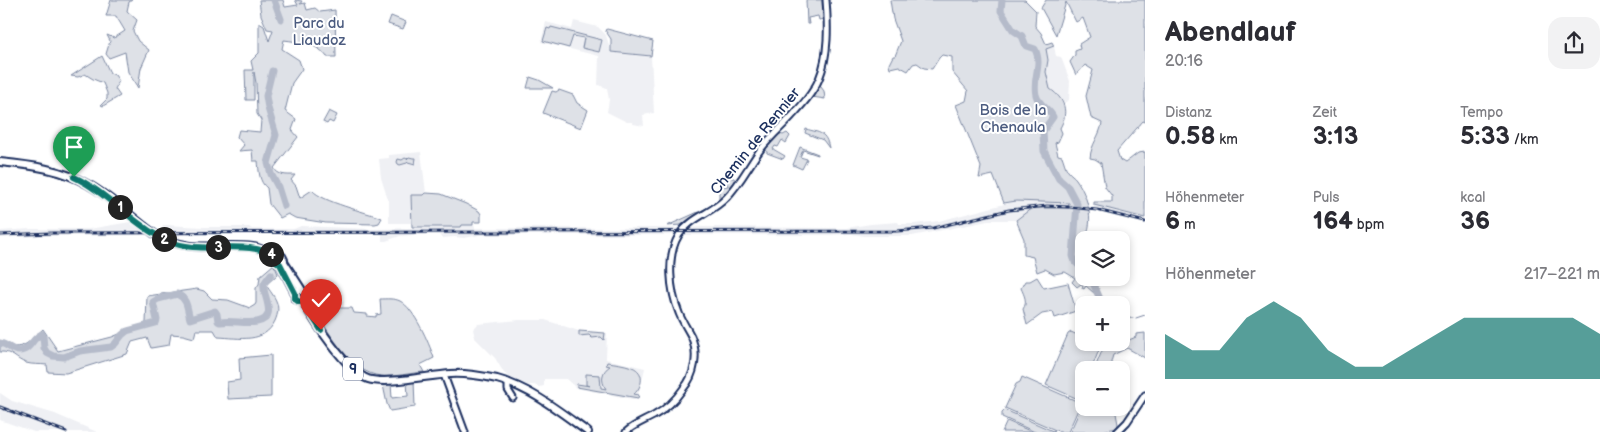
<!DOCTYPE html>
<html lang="de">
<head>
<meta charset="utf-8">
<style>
  :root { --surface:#fff; --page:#f2f2f3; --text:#2b2b33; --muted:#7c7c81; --accent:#0f766e }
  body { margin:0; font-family:"Balsamiq Sans",sans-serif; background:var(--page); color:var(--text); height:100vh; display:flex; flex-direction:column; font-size:19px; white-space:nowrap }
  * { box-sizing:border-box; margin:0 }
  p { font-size:16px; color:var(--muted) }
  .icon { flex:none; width:28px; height:28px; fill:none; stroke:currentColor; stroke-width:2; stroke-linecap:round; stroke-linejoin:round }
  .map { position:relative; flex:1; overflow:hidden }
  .sheet { display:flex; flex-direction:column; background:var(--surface); width:475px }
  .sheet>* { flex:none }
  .controls { position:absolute; left:1075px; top:231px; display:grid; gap:10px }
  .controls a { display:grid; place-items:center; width:55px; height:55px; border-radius:10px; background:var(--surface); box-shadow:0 2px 8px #0003; font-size:25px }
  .pin { position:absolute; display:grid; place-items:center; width:42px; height:42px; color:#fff; margin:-51px -21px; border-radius:50% 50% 50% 0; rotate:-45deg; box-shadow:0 0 5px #0007 }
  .pin .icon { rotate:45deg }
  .km { position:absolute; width:25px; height:25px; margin:-12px; border-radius:50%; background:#222; color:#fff; font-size:14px; line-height:25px; text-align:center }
  .round { display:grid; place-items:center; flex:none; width:52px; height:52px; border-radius:15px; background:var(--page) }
  .headline { display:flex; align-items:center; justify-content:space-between; height:85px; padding:0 20px }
  h1 { font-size:28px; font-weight:800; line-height:38px }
  .figures { display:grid; grid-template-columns:repeat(3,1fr); gap:8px; height:85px; padding:5px 20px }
  .figures div { display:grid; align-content:center }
  .figures b { font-size:25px; font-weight:800 }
  .figures small { font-size:14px; font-weight:400 }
  .figures p { font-size:14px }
  .chart { height:140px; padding:10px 20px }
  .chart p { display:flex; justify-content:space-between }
  .chart svg { width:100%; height:90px; margin-top:5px; fill:var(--accent); opacity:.7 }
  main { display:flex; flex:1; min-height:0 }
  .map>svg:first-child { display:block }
</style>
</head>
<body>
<main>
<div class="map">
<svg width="1145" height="432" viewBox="0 0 1145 432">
  <rect width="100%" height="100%" fill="#fff"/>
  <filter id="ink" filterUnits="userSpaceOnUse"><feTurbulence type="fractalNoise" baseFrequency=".02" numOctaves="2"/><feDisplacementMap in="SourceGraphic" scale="10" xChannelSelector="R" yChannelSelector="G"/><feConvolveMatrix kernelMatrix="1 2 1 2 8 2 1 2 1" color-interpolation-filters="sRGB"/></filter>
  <g filter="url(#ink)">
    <path fill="#eff0f4" d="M574,21L598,27L606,35L611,52L651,56L654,113L643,115L644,126L633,124L632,122H627L607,112L609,100L607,88L598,85L599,56L541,42L546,22L572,29Z
      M1054,46L1056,56L1061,57L1070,81L1069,100L1064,103L1057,93L1050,89L1046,72L1048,60L1045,49Z
      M421,152L426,193L424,195L411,196L412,223H389V203L381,178L379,159L389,158V155Z
      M1016,201L1069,203L1070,208H1033L1016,220H993L912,236H865L851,234L829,235H480L464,238L454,237L442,238L439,235H415L400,236L386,241H382V234H180L179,238L162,230L163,226L165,225L204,227H249L252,229H294L301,226L371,229L461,227V225H474L475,228H690L702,227L846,228L871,224L898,222L899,224H914L939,221Z
      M1094,205L1145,218V224L1127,218L1094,211Z
      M130,222L141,230V235L39,236L0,238V231L31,229H89Z
      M342,298V301H344V306L342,322L335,311V305H332L331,299Z
      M519,320H545L579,331L607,333L606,359L645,368L637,400L576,388L566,379H544V386L539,387L534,385H528L509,377L504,373L495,358L475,338L473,329L478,324Z
      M0,393L12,401L55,414L97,432H34L0,420Z"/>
    <path fill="#dee1e7" stroke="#7c88a2" d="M111,0H132L129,2L127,11L137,20L133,31L138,41L149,50L141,68L138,88L128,72L125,52L109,58L106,54L110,41L107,35L114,38L125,31L116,16H106Z
      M259,0H283L285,7L298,5L295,0L302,1L300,4L305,3L307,10L315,8L320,12L335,10L336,57H327C319,44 299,42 284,40L282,49L299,60L302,69L292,83L285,111L296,119L292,130L298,137L274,168C278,176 287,175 295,175L291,180L296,186L300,198L312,190C322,202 366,212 382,218L379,223L375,224L326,223L295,218L288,214L280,218L269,204L267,188C259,182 259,171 258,161H253L252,150L239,151L244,145L237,137L239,130L260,132L261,120L257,114L256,83L254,72V100H246L245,70H253L251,61L259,53V23L264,26L269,41L273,30L267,29L261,15Z
      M806,0H822L823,19L819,20L818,16L808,18L809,24H807Z
      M890,0H1025L1036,11L1035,26L1041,33L1046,44L1052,42L1054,46L1046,49L1048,60L1046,72L1050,89C1065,99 1069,112 1060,128L1062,133L1058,142L1055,143L1058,155L1062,156C1064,161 1065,167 1068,171C1070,174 1074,176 1076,179C1088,196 1097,226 1081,243L1084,245V250L1082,252L1084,254V278H1098V286L1095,294L1086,286L1084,289L1082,288L1083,285L1081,284L1077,287L1072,282L1075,278L1065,272L1054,274L1045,269L1037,272L1033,257L1024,255V239L1016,220L1032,208H1069V203L1016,201L1004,203L993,175L979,178L981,167L956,105L966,101L968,91L952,72V57L942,55L939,58L932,69L924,68L917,63L913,64L908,71L899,66L890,68L889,64L893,56H895L901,41L893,19Z
      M1046,0H1145V122L1143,121L1117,151L1120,160L1125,163L1138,153L1145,152V218L1094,205V202H1112V196L1105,187L1101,163L1095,159L1090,158C1091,144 1100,136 1102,123L1091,118L1086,96L1093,70L1085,65L1076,75L1070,62L1075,55V51L1080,49L1079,44L1090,37L1083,18L1076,22L1066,2L1056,35L1041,8Z
      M391,16L406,22L403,29L388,24Z
      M551,27L602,40L599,52L582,48L584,38L573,36L569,48L543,41L547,28L550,29Z
      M607,29L653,41L651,56L611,52V39L605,30Z
      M102,56L110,73L115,75L119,81L115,89L120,96L103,106L101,105L107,99V93L103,83L93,79L85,74L78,77L71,76Z
      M530,77L539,80L553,88H527Z
      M819,87H821L824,91L825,99L812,97Z
      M559,90L573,95L577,103L588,110L581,128L543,113L552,91L556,92Z
      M329,111L337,115L333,123L329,121L327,124L323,122Z
      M806,129C820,133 826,132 829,148L823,140L805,133Z
      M787,133L790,136L786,143L782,140L778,147L775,146L773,149L785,156L783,159L767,153L766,149L780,134L783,135Z
      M800,147L818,154V155L803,150L800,157L807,159L802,169L793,165Z
      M409,157L413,158H416L415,164L408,162L407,163L400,165L398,164L397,162L398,159L402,160L405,158L407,159Z
      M724,178H734L736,183L728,193L719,198V187L728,186L727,182H724Z
      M426,193L441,194L466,204L479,211L481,214V222H473V225H462L461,227H412L411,195H424Z
      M707,208L681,225L667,226Z
      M274,264L278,274L266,285C275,298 282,305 275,321C264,344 240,338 218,337L214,330H196L194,338L183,335L171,334L169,345L151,348L147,338L132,342L127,354L66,373L48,372L47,365C40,364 33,365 26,363C16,360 12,351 0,352V345C25,350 25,345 43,329L58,351L112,337L146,323L147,296L197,289L204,291L212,299L228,300L250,308L255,305L256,303V288L259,284L260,276Z
      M1037,277L1044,288L1068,283L1076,311L1055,318L1053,312L1042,314L1027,325L1023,309C1028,302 1024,295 1021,288L1025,281H1030Z
      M380,299C386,299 394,298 400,301C414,308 429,343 434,358L420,365L424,372C410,373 395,377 381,376C351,373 331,334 315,312L329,305L331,308H352L354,313L367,314V316L376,317V315L381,314Z
      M579,331L605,333L604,340L601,337L592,338L589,335L579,336Z
      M1071,332L1084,338V342L1094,343L1101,345L1091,370H1084V386L1078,399L1046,385L1068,334Z
      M1145,333V358L1127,348L1113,355L1111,362L1112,370H1094L1104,346L1100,343H1111L1117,345L1136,337V334Z
      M271,355V397L228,399L227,382L240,380L239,358Z
      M607,362C615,363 624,364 632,367C645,372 643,386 634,394L639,395L638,398L577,387V384L590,386L586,385V374L600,375L601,388L606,389C600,380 602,371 610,366L606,365Z
      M1022,377L1081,403L1068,432H1060L1005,408L1016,384L1020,382Z
      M414,381L415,407L390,411L387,404L383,385L391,384L392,398L408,396L407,382Z
      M1084,393V408H1115L1118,424L1117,428L1097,432H1070L1083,403L1080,401Z
      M1005,410L1055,432H1035L1002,417V413Z
      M1007,421L1032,432H1002Z"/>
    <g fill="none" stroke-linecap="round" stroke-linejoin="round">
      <path stroke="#77839f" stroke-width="1" d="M1136,318L1145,315
        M1121,319L1133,318"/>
      <path stroke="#b5bbca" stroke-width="7" d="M274,0L281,19
        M1002,0L1001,11L1013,30L1022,36L1026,46L1035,49C1043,65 1032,78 1036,95C1039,106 1049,108 1053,117L1043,131L1044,151L1059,179L1068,187L1077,204L1073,256L1075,262L1084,270
        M272,71L266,96L268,108L276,135L268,163L271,174L278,187L284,206
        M1091,278L1100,299L1102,305
        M0,343C7,344 12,351 19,351C31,351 32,337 42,334L43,336L44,348L47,353L53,356L64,357L80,351L111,347L115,344L122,335L127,331L156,323L157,320L153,302L158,299L177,294C188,299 187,309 190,319L215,311L217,314L218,321L220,322C232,320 244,324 257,322C280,318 261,294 264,284C265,281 269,277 271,274"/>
      <defs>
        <path id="minor" d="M444,375L465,432
          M508,382V390L513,398
          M626,432C635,424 645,421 655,415C666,409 676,399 683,389C695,375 699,354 691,336C687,328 682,321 679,313C670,291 666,256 679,235C690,218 712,213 726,198C740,184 749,165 761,149C770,137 782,127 792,116C802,105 813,93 819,79C829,55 828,25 826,0
          M1117,432L1127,422L1145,395"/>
        <path id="major" d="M0,162C30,165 62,169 89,185C109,196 126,212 144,226
          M156,235C193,254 215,243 253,247C263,248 272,257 282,256L284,260L283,263L280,264L277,262V257
          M284,262L302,290
          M280,264L295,293V299L301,301L305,298V294L302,290L297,291L295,293
          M303,301C314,321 346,371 368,379C387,385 430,375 451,374C466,373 482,376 497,379C531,388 560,412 588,432"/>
      </defs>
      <use href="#minor" stroke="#1b2f5e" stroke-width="9"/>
      <use href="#major" stroke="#1b2f5e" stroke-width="10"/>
      <use href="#minor" stroke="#fff" stroke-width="5"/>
      <use href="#major" stroke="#fff" stroke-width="6"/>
      <defs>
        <path id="rail" d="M0,235L52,233L897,231L933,228L1009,210L1047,206L1070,207L1097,210L1145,222
          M0,407L66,432"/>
      </defs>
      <use href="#rail" stroke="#1b2f5e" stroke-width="3"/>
      <use href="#rail" stroke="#fff" stroke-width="1" stroke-dasharray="4" stroke-linecap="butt"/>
      <defs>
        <path id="major-bridge" d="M144,226L156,235"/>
      </defs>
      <use href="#major-bridge" stroke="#1b2f5e" stroke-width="10" stroke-linecap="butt"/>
      <use href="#major-bridge" stroke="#fff" stroke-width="6"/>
    </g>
  </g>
  <g fill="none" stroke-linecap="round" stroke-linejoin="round" filter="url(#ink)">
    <defs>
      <path id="route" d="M74,177C111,194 141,235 180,245C212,253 248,239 277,257L276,261L280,264L295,293V299L299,302L303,301L321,330"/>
    </defs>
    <use href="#route" stroke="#fff" stroke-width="10"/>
    <use href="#route" stroke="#0f766e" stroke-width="6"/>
  </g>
  <g text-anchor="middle" stroke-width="4" stroke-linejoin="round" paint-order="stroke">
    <rect fill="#fff" stroke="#5f6d8e" stroke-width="1" x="343" y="357.5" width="20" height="23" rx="4"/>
    <g font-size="14" font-weight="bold" fill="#1b2f5e">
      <text x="353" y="374">9</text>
    </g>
    <g font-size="15" fill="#4c5c80" stroke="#fff">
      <text x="319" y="28">Parc du<tspan x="319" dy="17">Liaudoz</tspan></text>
      <text x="1013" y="115">Bois de la<tspan x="1013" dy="17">Chenaula</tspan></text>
    </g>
    <g font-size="15" fill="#1b2f5e" stroke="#fff">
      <text transform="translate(755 141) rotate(-51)" y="5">Chemin de Rennier</text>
    </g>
  </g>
</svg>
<div class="controls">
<a><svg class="icon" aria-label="layers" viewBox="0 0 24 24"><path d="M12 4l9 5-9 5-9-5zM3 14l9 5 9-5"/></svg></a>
<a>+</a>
<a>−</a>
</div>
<div class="pin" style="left:74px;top:177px;background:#1e9e55"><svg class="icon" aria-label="arrive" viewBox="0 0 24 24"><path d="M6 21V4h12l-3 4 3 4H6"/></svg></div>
<div class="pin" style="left:321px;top:330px;background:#d93025"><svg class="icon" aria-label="check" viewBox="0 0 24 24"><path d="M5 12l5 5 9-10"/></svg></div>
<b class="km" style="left:120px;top:207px">1</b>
<b class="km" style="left:164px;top:239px">2</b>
<b class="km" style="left:218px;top:247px">3</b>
<b class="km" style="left:271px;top:254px">4</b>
</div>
<section class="sheet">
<div class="headline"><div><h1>Abendlauf</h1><p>20:16</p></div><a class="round"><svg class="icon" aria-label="share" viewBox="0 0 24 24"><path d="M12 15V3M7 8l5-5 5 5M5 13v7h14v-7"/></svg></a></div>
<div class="figures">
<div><p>Distanz</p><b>0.58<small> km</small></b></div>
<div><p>Zeit</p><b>3:13</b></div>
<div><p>Tempo</p><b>5:33<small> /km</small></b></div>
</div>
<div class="figures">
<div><p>Höhenmeter</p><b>6<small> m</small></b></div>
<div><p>Puls</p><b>164<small> bpm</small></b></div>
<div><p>kcal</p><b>36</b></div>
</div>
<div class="chart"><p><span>Höhenmeter</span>217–221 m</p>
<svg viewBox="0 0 160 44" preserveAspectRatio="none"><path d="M0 44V22L10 30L20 30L30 14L40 6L50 14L60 30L70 38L80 38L90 30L100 22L110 14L120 14L130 14L140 14L150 14L160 22V44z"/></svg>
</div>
</section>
</main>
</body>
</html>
